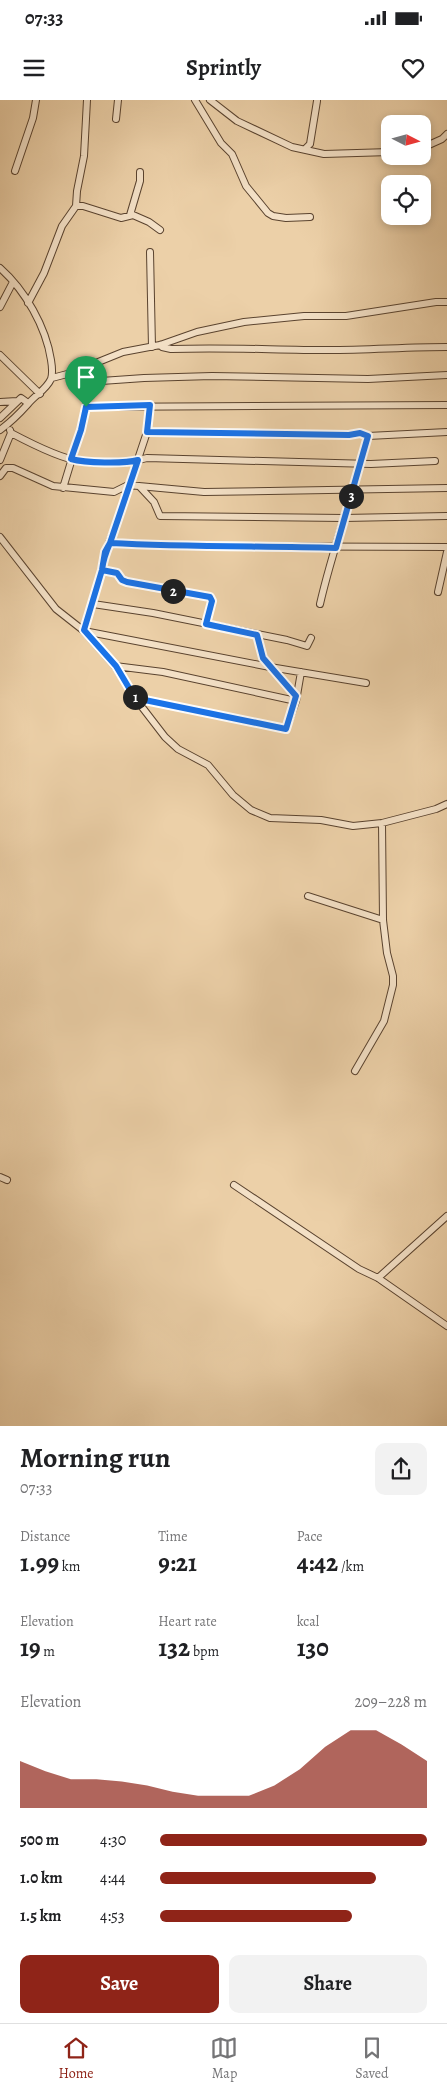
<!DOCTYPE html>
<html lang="en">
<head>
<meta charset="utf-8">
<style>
  :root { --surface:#fff; --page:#f2f2f2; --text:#202124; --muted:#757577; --line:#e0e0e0; --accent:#8f2418 }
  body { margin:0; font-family:Alegreya,serif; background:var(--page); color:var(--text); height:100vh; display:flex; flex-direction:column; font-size:19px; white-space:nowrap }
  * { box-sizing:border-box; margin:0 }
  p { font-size:16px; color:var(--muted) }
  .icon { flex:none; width:28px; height:28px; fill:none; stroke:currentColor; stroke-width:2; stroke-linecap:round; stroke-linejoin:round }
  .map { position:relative; height:1326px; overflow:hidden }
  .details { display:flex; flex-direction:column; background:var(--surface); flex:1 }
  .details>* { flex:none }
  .needle { width:32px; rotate:96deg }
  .controls { position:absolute; left:381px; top:15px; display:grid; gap:10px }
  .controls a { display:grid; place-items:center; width:50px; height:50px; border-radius:10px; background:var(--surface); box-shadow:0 2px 8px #0003; font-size:25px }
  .pin { position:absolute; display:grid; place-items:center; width:42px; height:42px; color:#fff; margin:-51px -21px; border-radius:50% 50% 50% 0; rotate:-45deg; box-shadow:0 0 5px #0007 }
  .pin .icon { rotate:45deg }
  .km { position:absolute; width:25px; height:25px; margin:-12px; border-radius:50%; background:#222; color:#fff; font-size:14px; line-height:25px; text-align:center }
  .round { display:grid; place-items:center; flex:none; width:52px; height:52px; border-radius:10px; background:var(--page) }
  .overview { display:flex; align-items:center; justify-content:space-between; height:85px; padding:0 20px }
  h1 { font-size:28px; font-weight:600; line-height:38px }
  .figures { display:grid; grid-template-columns:repeat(3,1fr); gap:8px; height:85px; padding:5px 20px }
  .figures div { display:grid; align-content:center }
  .figures b { font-size:25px; font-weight:600 }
  .figures small { font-size:14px; font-weight:400 }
  .figures p { font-size:14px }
  .chart { height:140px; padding:10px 20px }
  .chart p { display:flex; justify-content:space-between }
  .chart svg { width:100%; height:90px; margin-top:5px; fill:var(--accent); opacity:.7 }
  .primary-button { display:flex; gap:10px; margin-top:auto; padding:10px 20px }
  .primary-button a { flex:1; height:58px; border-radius:10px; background:var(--accent); color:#fff; font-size:20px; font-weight:600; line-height:58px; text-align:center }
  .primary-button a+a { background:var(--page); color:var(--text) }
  ul { padding:0 20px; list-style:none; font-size:16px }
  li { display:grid; grid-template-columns:80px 60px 1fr; align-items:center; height:38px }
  li i { height:12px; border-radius:6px; background:var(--accent) }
  .status { display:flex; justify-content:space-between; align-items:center; height:35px; padding:0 25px; background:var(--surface); direction:ltr }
  .status svg { height:14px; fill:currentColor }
  header { display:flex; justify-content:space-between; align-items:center; height:65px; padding:0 20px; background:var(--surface); font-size:22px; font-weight:600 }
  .menu { display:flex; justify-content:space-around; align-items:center; height:70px; border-top:1px solid var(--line); background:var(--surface); font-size:14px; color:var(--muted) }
  .menu a { display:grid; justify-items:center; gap:2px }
  .menu .current { color:var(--accent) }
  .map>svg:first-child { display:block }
</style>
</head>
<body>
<div class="status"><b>07:33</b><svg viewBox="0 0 49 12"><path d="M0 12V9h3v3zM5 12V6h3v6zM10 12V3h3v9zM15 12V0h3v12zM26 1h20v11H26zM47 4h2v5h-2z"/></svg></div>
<header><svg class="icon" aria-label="menu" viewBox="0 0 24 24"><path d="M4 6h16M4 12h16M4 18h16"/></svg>Sprintly<svg class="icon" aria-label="heart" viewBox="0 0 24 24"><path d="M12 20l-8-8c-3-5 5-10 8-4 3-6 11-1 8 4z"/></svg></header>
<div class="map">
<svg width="447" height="1326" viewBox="0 0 447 1326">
  <rect width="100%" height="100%" fill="#ecd0a8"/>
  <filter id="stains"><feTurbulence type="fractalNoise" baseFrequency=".004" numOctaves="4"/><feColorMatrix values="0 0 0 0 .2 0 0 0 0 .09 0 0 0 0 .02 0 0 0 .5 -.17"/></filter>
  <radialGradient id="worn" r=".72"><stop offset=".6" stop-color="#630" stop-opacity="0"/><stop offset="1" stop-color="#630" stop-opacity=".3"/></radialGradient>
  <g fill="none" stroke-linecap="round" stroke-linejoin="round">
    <defs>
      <path id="minor" d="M195,0L221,43L232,54L246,86L268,113L273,116L286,118L310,117
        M210,0L237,21L292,47L324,54L390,52
        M116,19L118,0
        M422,48L442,39L447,34
        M305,49L310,44L317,1
        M15,71L33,18L36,0
        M76,106H83L121,118L133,115L149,122L160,130
        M130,115L140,81V72
        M150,152L152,247
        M0,168C25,190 46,227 51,260C52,266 53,273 51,279C46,290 35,295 28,304C19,314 11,322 0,330
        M28,203L44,173L62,126L76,106L77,91L84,56L87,0
        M0,207L13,182
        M160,245L162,247L171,249C224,247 276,250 328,250C368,250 408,247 447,247
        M0,255L40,294
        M52,278L71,273L123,252L160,245L197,232L244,222L304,216H346L436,202H447
        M87,282L144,278L212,276L368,279L447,275
        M0,302L17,301
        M150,305L147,332L115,428L105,453L102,470L84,531L270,567L366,583
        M86,307L447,305
        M0,318L21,298L28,303
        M147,332L349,335L360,333L368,336L447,332
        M11,333C28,342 62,359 80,361C101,364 126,364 147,358L371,364L435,361
        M0,360L11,333L10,330
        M0,376L6,368H13L53,386L114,392L128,385L204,392L447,388
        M140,387L154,402L160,416L344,418L447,416
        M63,388L81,329L86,307V267
        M0,437L56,509L84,531L115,566L135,598L165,637L178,649L208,665L233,695L251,710L270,718L321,720L353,726L382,723L436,709L447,704
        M110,443L196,446L447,447
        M102,470L117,473L122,480L127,482L210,497L212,501L206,524
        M438,492L447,452
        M93,504L153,513L287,540L307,546L311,538
        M320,504C333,447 354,392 368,336
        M257,535L263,558L296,596
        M115,566L163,572L296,601
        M135,598L286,629L296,601L301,572
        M308,796L383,820
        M355,971L384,921L393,885V876L387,853L383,820L382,723
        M0,1077L7,1080
        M234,1085L359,1169L378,1178L447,1226
        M378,1178L447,1116"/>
    </defs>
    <use href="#minor" stroke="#5a432f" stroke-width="8"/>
    <use href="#minor" stroke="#f3e0c6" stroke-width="6"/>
  </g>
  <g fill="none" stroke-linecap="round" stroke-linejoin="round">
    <defs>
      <path id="route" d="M86,307L81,330L71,359C85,363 124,364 138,360L110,443L105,452L102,470L84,530L116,566L135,598L286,629L296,596L263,558L257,535L206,524L212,501L210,497L127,482L122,480L117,473L102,470C103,460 106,452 110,443C186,447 261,446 336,448L368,336L360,333L349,335L147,332L150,305L86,307"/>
    </defs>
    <use href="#route" stroke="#fff" stroke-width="10"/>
    <use href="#route" stroke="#1a73e8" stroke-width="6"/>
  </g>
  <rect width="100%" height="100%" filter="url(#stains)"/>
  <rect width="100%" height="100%" fill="url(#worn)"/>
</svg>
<div class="controls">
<a><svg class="needle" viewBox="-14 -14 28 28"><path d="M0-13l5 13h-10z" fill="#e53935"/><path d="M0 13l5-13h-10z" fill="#757577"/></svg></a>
<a><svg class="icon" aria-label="locate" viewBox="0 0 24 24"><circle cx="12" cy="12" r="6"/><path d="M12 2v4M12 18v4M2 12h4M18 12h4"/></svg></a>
</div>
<div class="pin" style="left:86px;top:307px;background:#1e9e55"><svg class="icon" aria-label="arrive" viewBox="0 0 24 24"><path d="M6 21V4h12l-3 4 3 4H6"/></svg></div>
<b class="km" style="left:135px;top:597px">1</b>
<b class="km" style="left:173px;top:491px">2</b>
<b class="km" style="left:351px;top:396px">3</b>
</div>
<section class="details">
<div class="overview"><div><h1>Morning run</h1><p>07:33</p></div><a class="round"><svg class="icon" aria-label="share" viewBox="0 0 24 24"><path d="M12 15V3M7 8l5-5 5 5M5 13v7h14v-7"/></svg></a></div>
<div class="figures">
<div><p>Distance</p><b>1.99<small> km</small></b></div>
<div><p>Time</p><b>9:21</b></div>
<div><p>Pace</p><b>4:42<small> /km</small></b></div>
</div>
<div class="figures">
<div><p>Elevation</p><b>19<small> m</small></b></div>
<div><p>Heart rate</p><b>132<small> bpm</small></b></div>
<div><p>kcal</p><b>130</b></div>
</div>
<div class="chart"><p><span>Elevation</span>209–228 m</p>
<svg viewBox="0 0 160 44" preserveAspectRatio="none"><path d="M0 44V21L10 26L20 30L30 30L40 31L50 33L60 36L70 38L80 38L90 38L100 33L110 25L120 14L130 6L140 6L150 13L160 21V44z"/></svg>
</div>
<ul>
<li><b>500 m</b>4:30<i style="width:100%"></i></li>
<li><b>1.0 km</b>4:44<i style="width:81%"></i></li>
<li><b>1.5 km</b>4:53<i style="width:72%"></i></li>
</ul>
<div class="primary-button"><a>Save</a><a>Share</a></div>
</section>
<nav class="menu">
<a class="current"><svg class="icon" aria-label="home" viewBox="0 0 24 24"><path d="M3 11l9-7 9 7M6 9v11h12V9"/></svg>Home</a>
<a><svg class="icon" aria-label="map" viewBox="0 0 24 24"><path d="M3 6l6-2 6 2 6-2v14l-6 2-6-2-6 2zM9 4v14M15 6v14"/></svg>Map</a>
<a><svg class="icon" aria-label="saved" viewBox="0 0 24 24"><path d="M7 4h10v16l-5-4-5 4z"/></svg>Saved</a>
</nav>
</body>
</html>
